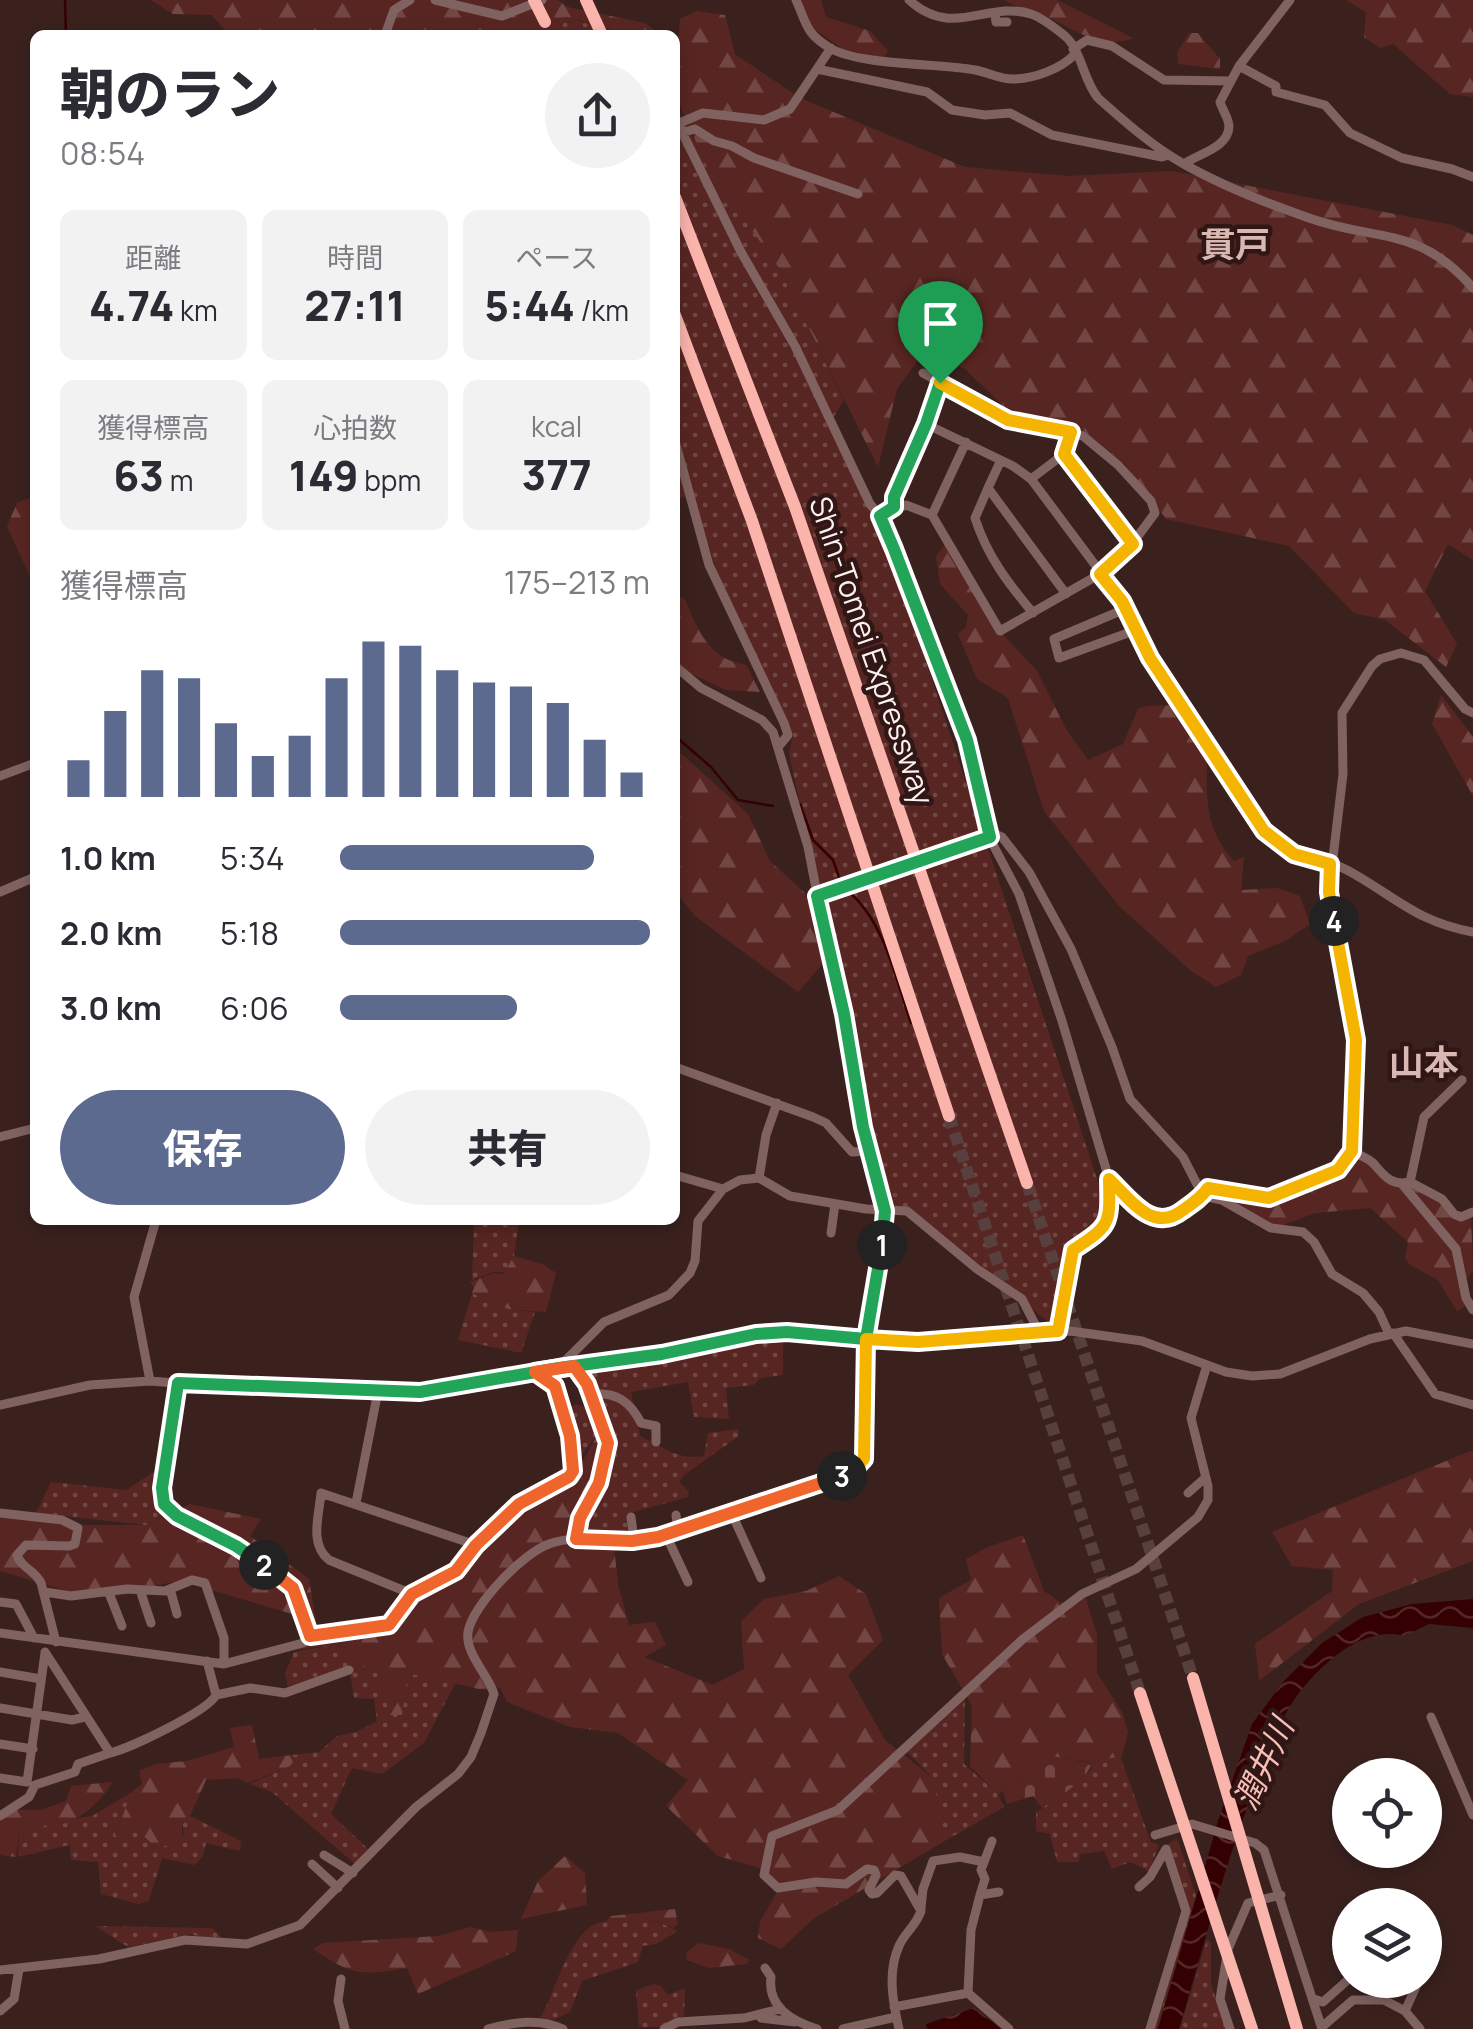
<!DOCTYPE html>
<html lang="ja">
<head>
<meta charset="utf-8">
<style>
  :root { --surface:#fff; --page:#f2f2f3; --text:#2b2b33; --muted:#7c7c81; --accent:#5b6a8e }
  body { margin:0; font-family:Manrope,"Noto Sans JP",sans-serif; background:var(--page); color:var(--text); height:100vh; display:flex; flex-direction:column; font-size:38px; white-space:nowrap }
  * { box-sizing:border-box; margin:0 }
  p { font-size:32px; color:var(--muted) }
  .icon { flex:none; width:55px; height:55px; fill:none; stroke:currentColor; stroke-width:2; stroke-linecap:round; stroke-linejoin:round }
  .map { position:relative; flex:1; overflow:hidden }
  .drawer { position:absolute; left:30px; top:30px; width:650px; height:1195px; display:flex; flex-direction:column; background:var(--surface); border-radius:15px; box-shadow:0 5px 15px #0003 }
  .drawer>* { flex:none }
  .buttons { position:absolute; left:1332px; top:1758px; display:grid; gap:20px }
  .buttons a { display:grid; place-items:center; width:110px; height:110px; border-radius:50%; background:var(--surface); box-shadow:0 5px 15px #0003; font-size:50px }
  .pin { position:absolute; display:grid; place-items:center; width:85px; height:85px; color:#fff; margin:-102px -42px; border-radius:50% 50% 50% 0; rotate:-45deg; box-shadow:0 0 10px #0007 }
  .pin .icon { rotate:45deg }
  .km { position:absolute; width:50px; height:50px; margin:-25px; border-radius:50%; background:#222; color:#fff; font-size:28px; line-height:50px; text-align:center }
  .round { display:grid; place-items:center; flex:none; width:105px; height:105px; border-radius:52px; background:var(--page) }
  .overview { display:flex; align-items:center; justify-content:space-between; height:170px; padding:0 30px }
  h1 { font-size:55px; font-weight:800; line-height:75px }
  .metrics { display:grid; grid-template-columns:repeat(3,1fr); gap:15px; height:170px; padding:10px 30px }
  .metrics div { display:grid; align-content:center; border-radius:15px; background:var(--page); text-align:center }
  .metrics b { font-size:42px; font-weight:800 }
  .metrics small { font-size:28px; font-weight:400 }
  .metrics p { font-size:28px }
  .chart { height:280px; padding:20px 30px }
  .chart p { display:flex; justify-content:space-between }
  .chart svg { width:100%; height:180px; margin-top:10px; stroke:var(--accent); stroke-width:6 }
  .button { display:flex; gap:20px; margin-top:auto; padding:20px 30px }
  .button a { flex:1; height:115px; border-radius:60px; background:var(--accent); color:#fff; font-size:40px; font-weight:800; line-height:115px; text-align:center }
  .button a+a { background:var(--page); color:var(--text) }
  ul { padding:0 30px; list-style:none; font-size:32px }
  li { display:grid; grid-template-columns:160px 120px 1fr; align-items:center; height:75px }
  li i { height:25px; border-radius:12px; background:var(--accent) }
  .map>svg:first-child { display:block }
</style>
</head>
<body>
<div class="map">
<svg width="1473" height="2029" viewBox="0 0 1473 2029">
  <defs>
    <pattern id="grass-dots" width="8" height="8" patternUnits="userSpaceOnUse" patternTransform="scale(2.5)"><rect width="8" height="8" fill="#582622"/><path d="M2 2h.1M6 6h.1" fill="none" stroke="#714643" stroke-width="1.8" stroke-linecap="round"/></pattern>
    <pattern id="forest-firs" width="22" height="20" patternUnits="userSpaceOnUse" patternTransform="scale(2.5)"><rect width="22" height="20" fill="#582622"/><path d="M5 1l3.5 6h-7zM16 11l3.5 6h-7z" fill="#714643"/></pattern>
    <pattern id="cemetery-stones" width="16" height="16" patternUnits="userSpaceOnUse" patternTransform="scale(2.5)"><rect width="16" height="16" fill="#582622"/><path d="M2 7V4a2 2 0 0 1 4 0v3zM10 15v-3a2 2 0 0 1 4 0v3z" fill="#714643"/></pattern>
    <pattern id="water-waves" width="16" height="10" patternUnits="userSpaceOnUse" patternTransform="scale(2.5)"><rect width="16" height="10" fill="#350002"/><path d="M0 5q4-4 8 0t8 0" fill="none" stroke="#532627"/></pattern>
  </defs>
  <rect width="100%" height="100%" fill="#3a211e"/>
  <path fill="url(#grass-dots)" d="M567,17L622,35H531L526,26Z
    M675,101L683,122L779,268L844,400L830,423L880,522L1109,1215L1079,1246L1055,1327L913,1216L890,1211L873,1147L789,753L793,736L718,575L680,458L686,497L675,499Z
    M474,1220H519L514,1256L504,1272H493L472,1280Z
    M472,1293L508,1309L535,1312L521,1353L458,1340Z
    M783,1338V1375L760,1378L754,1385L726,1388L729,1419L694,1417L688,1382L631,1392L640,1436C662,1446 678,1461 704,1456L708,1433L738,1429L739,1436L684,1475L679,1482L689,1492L688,1497L634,1512L632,1537L599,1539L588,1527C600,1497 617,1463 605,1431L599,1432L578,1460L566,1410L576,1404L594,1411L591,1398L574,1366Z
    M161,1467L160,1493L165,1515L146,1525L36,1513L51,1482L126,1490Z
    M338,1644L361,1664L378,1674L402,1714L407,1673L456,1682L424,1743L382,1774L352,1768L331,1814L368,1849L356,1865L272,1792L250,1784L290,1766L295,1760L292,1755L319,1752L337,1736L356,1732L377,1721L374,1699L354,1698L349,1665L322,1679L288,1686L285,1673L294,1652Z
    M965,1693L964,1764L998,1794L1004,1807L943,1842L934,1779L906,1751Z
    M1120,1756L1151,1842L1159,1845L1149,1871L1130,1862L1112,1869L1104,1851L1080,1854L1079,1862H1057L1050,1834L1036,1831V1813L1091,1770L1092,1762Z
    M132,1792L115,1834L121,1838L138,1831L184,1835L182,1819L190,1816L241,1841L240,1851L206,1843L203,1856L195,1865L162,1858L149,1901L138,1904L101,1894L98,1862L71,1860L70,1845L18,1857L19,1832L31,1826L92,1816Z
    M1177,1838L1196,1896L1157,2029H1151L1188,1910L1168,1844Z
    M635,1920L659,1922L678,1931L656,1944L643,1946L638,1962L582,1981L570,2012L551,2021L540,2019C555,1993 567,1939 595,1924C605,1919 623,1921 635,1920Z
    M95,1926L212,1928L223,1939L217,1941L190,1934L128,1947Z
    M1207,1939L1211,1943V1984L1226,2029H1180Z
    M655,1984L661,1986L668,1995L685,1988L684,2016L660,2027H639L636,1990Z"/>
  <path fill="url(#forest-firs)" d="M151,0H557L568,7L645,23L658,33L674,35H629L567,17L527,26L531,35H229L212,15L173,14Z
    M801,0H821L826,17L870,31L888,51L883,59L843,49L808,25Z
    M1005,0H1057L1133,38C1099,51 1073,28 1042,14C1030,9 1016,9 1005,0Z
    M1346,0H1473V97L1450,94L1393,44L1380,48L1364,37L1366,12Z
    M696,11L725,15L735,54L800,98L965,167L1068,176L1172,171L1452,225L1473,235V560L1448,544L1425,591L1457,644L1446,667L1385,620L1354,613L1289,546L1166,519L1125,464L1084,431L1015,417L965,369L923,353L897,389L878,467L779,268L708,169L675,94V35H679L680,19Z
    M1189,33H1198L1220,59V69L1178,64L1177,53Z
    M35,496V588L7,526L17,503Z
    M945,545L1007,639L1037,671L1066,729L1088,760L1123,744L1138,709L1148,706L1181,705L1207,730C1209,780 1197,821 1234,861L1244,857L1241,890L1277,888L1300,896L1310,924L1287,940L1248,956L1241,975L1216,987L1190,970L1119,906L1044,811L1008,698L977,679L958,634L966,627L968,615L940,584L936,556Z
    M675,595L685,599C698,631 709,659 746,665L760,692L726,690L675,666Z
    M1441,695L1473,737V796L1432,724Z
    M675,748L748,814L770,861L805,893L829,956L798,992L695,916L675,891Z
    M1351,1151L1379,1173L1426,1190L1461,1217L1471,1213L1473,1270L1460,1289L1465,1306L1457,1311L1438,1280L1409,1264L1405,1258L1408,1242L1370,1208L1315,1213L1275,1228L1206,1196L1212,1189L1269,1198L1337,1170Z
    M514,1256L542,1264L556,1273L546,1312L508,1309L472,1293L474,1287L470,1282L494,1273L503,1274Z
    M599,1432L606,1434L599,1498L586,1524L599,1539L614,1546L618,1584L629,1625L655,1622L666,1645L644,1657L713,1685L744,1669L741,1621L764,1599L806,1591L839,1576L866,1594L883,1640L848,1675L885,1740L934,1779L943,1842L813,1919L781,1949L758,1938L760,1922L777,1892L760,1868L718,1856L666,1806L688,1780L618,1733L570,1727L507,1702L500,1688L479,1689L408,1673L402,1715H390L378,1674L359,1663L339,1644L297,1650L311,1644L317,1631L322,1629L388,1632L416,1597L459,1574L503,1522L572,1480Z
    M1473,1450V1561L1359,1604L1259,1681L1255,1644L1332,1591L1333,1570L1292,1566L1272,1532Z
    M190,1504L261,1519L250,1536L309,1579L316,1621L184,1582C158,1581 134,1595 108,1597C83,1599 26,1578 0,1571V1516L62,1525H146Z
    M1023,1535L1044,1591L1061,1603L1085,1596L1097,1635V1673L1122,1712L1128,1732L1122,1756L1092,1762L1056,1757L998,1794L970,1766L972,1706L942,1654L939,1598L971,1580L966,1559L988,1547Z
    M252,1725L259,1759L292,1755L295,1760L290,1766L248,1783L237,1778L206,1780L190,1816L182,1819V1842L157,1848L138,1831L119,1839L115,1835L132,1792L142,1784L139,1771L156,1764L187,1761L234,1747L230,1728Z
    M112,1782C103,1800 79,1822 58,1825C43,1827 33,1823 19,1832L16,1857L0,1855V1814L8,1810H41L66,1801L71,1786Z
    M565,1856L585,1873L587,1905L521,1919L538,1881Z
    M675,1909L678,1924L673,1928L658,1921L606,1922L611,1916Z
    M471,1927L489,1932L518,1930L516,1951L418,1994L407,1968C361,1976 351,1975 313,1949L323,1943L438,1936Z
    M698,1943L729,1949L749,1960L747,1964L708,1968L687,1960L686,1953Z"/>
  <path fill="url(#cemetery-stones)" d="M1056,1757L1092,1763C1085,1783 1059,1796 1042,1808L1033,1796L1007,1804L1003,1791Z"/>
  <path fill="url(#water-waves)" d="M1473,1599V1628L1429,1624L1404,1636C1361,1624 1315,1669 1292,1703C1281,1719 1275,1741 1267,1759C1229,1845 1206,1939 1179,2029H1158L1218,1821L1252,1724L1284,1681L1322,1643L1363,1617L1412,1604Z
    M974,2008L1001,2029H927L926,2024Z"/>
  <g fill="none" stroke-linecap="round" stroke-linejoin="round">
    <path stroke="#350002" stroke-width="2.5" d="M65,0L66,35
      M675,736L711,767L738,800L773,806
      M800,804L813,840L833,860L842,886
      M848,891C885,922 896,980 911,1023"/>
    <path stroke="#57403e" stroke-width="12" stroke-dasharray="12 6" stroke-linecap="butt" d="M949,1116L1140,1693
      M1027,1183L1193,1678"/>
    <path stroke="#806360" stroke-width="9" d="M435,0L502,16L542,0
      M796,0C807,24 805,33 830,48C861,66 937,63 975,70C987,72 1000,79 1012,79C1034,79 1061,69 1075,54
      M909,0C953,40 987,0 1031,14C1043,18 1055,28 1065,36C1082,51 1083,80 1098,98C1124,121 1152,146 1182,163C1222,186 1266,203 1309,218C1376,242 1418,225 1473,288
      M1290,0L1239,66L1276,86V92L1325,105L1350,133L1402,158L1452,169L1473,177
      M995,14L996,22H1007
      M385,35L394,10L410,0
      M1073,49L1087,40L1112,46L1164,80L1231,81
      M817,69L927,92L952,110L985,115L1010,113L1052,135L1162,157L1169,155
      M678,124L741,252L795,346L870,504L880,516L967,740L989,837L1019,894L1062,1021L1109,1179L1150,1218L1157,1220L1176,1216L1203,1196L1207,1188L1269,1198L1337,1170L1351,1151L1356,1040L1329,891L1343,774L1342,713L1372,666L1380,659L1401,653L1424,660L1465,709L1473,713
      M675,125L703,113L764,120L790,109L831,48
      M684,132L695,129L714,141L732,146L754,158L858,194
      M1184,164C1197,154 1229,148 1229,126C1229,119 1222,109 1220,102L1239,66
      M926,424L1013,466L1031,479L1122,601L1149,659L1264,831C1297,864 1313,852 1347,870C1395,896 1416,922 1473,932
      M675,441L709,565L784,723L788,735L778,747
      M1064,454L1133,545
      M1001,460L988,488L1066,594
      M1031,479L1064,454L1071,432
      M988,488L975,518C987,556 1008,583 1033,613
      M895,507V497L926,424L940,383
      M932,515L966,442
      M880,516L906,505L932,515L1000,631L1100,574L1124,555L1155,513L1151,501L1118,465L1083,436L1008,420L923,373
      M1125,609L1054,639L1059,658L1136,630
      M0,776L35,763
      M989,837L993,833L1002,837L1029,872L1071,949L1112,1047L1130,1099L1183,1157L1203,1196L1222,1200L1271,1228L1303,1232L1314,1242L1332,1274L1363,1293L1379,1312L1389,1334
      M0,892L35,877
      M675,1067L813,1117L826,1123L852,1152L869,1151
      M0,1137L35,1128
      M1351,1151C1359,1155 1369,1158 1374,1164C1385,1177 1392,1186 1410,1182L1424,1117L1462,1080
      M675,1175L723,1189
      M759,1178L766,1135L777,1103
      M1410,1182L1442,1199L1454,1214L1461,1217L1473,1212
      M1402,1184L1456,1249L1466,1298L1473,1310
      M831,1233L835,1204
      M1058,1331L1070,1257C1074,1248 1079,1246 1088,1240C1114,1223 1110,1208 1109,1179
      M1393,1333L1435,1394L1473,1405
      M560,1366L604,1322L669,1295L690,1273L695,1261L698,1221L723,1189L740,1180L759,1178L790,1196L866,1209L907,1211L977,1269L1022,1299L1039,1332
      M574,1366L592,1394C616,1392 630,1401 641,1423L656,1426V1442
      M150,1381L134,1297L156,1220
      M0,1405L90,1385L150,1381L212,1386L420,1392L662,1354L771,1332L918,1342L1070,1331L1142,1341L1226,1372L1252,1376L1280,1374L1370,1339L1406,1331L1473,1344
      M1188,1493L1205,1478
      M356,1503L378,1391
      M0,1513L62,1520L78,1528L75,1544L69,1546L26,1545L17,1555C21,1568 35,1570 41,1583L56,1642
      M732,1514L761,1578
      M676,1515L678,1531
      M631,1517L634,1540
      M666,1535L688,1582
      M576,1539C581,1506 612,1475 608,1440C606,1424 595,1410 592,1394
      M170,1589L177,1614
      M140,1590L151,1623
      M45,1592L71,1596L127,1589L165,1591L192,1580L205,1583L224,1638V1664
      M109,1593L122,1626
      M412,1594L329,1560C309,1544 319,1516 321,1493L476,1545
      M0,1602L16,1604L34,1638
      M0,1633L224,1664L303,1643L310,1636C302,1578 250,1553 203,1529C189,1522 172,1517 164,1504L162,1488L178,1383
      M310,1636L389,1625L412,1594L456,1571L476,1545L519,1504L569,1477C579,1461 566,1404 555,1388C551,1381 541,1376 535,1372
      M45,1652L110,1753C129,1749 208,1711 216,1695L207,1661
      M0,1672L41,1679
      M216,1695L250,1688L285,1693L349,1670
      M0,1708L72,1720L85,1717
      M1431,1717L1473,1815
      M0,1744L33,1749
      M0,1778L27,1782L45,1653
      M0,1816L29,1797L35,1785L75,1772L78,1764L110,1753
      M1155,1835L1192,1824L1255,1843L1264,1850L1322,2029
      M324,1855L353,1873
      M312,1864L338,1888
      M1139,1887L1150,1877L1166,1849L1186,1911L1150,2029
      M980,1895L985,1879L981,1870L992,1841
      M921,1908L923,1889L933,1861L960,1857L984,1862
      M765,1968L771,1977C767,2007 792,2021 817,2029
      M0,1970L99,1959L185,1940L247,1944L300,1925L416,1807L458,1774L471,1757L481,1733L494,1694C488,1674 465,1654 468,1632C473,1605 523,1553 549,1544C582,1532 620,1544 655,1537C722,1526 786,1493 850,1474L864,1459L867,1339L885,1211L863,1127L844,1014L829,956L808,847L773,732L762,720L701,688L675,666
      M341,1979L338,2001L345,2029
      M1419,1980L1405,2011L1420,2029
      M968,1993L1009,2029
      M1314,1999L1323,2002L1350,1978
      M894,2007L968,1993L971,1930L980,1895L999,1892
      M0,2011L14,1999L19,1969
      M761,2018L795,2022
      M1322,2027L1353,2000H1384L1405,2011
      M488,2029C514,2022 539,2018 563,2029
      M664,2029L678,2022L744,2018L780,2009
      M843,2029L896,2017
      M899,2029C893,2003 887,1972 899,1946C905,1932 916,1926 921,1911L901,1876L895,1875L877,1893L872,1894L869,1890L876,1875L874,1870L867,1869L846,1884L816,1882L778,1888L764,1875L772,1836L838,1810L1023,1639L1082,1594L1136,1569L1198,1517L1208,1500V1486L1191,1418L1207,1365
      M1230,2029L1220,1999L1228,1949L1248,1903L1281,1895"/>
    <path stroke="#fab4ac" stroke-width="12" d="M586,0L602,35
      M675,197L795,507L1027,1183
      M675,315L752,521L949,1116"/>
    <path stroke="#806360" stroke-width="9" d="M817,896L989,837"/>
    <path stroke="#fab4ac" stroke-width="12" d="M534,0L545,22
      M1193,1678L1297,2029
      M1140,1693L1252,2029"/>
  </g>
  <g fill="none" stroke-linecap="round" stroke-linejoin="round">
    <defs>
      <path id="split-1" d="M882,1245L885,1211L863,1127L844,1014L817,896L990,837L967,740L894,549L880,516L894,507V497L926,424L940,383"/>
      <path id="split-2" d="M264,1565L236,1546L177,1516L164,1504L162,1488L178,1383L420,1392L559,1368L662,1354L756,1334L787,1332L866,1339L882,1245"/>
      <path id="split-3" d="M264,1565L293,1588L310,1636L389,1625L412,1594L456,1571L476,1545L519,1504L569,1477L573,1471L570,1436L555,1386L535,1372L574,1366L587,1384L608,1443L599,1483L580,1518L576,1539L632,1541L658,1537L842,1476"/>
      <path id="split-4" d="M842,1476L850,1474L864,1459L866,1339L918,1342L1058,1331L1073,1250C1111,1225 1110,1225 1109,1179C1130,1199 1153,1234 1183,1210C1193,1203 1201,1198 1208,1188L1269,1198L1338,1170L1352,1151L1356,1040L1334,921"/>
      <path id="split-5" d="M940,383L1008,420L1071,432L1064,454L1133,544L1100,574L1122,601L1150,658L1264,831L1294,854L1330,864L1329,892L1334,921"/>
    </defs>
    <use href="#split-1" stroke="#fff" stroke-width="20"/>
    <use href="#split-2" stroke="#fff" stroke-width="20"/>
    <use href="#split-3" stroke="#fff" stroke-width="20"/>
    <use href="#split-4" stroke="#fff" stroke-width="20"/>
    <use href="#split-5" stroke="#fff" stroke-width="20"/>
    <use href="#split-1" stroke="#22a559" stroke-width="12"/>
    <use href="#split-2" stroke="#22a559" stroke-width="12"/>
    <use href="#split-3" stroke="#f0652b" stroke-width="12"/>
    <use href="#split-4" stroke="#f5b400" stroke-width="12"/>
    <use href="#split-5" stroke="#f5b400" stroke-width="12"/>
  </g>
  <g text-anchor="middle" stroke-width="9" stroke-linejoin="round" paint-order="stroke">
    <g font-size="30" fill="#fdf2f1" stroke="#301715">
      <text transform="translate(871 651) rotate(71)" y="10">Shin-Tomei Expressway</text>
    </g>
    <g font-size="32" font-style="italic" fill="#f8beb7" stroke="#301715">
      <text transform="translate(1264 1764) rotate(-65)" y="11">潤井川</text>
    </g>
    <g font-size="35" font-weight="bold" fill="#d9b7b2" stroke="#301715">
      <text x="1235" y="257">貫戸</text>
      <text x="1424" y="1075">山本</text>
    </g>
  </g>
</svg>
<div class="buttons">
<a><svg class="icon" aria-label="locate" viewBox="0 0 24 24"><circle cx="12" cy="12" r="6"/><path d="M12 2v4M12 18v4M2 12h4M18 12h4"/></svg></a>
<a><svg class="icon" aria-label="layers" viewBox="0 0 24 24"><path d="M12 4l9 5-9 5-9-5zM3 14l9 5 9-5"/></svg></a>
</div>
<div class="pin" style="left:940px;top:383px;background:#1e9e55"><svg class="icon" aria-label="arrive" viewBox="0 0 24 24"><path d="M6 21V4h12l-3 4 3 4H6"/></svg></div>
<b class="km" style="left:882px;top:1245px">1</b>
<b class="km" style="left:264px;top:1565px">2</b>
<b class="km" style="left:842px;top:1476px">3</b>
<b class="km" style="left:1334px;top:921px">4</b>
<section class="drawer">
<div class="overview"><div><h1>朝のラン</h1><p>08:54</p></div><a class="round"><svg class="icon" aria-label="share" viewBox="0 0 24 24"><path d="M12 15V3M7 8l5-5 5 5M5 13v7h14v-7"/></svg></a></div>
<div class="metrics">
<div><p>距離</p><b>4.74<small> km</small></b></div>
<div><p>時間</p><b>27:11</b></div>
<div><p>ペース</p><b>5:44<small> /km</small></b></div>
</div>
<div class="metrics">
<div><p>獲得標高</p><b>63<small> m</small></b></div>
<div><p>心拍数</p><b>149<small> bpm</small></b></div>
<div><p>kcal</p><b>377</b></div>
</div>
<div class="chart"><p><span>獲得標高</span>175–213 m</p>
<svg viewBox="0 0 160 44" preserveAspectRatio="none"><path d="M5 44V35M15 44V23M25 44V13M35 44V15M45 44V26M55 44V34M65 44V29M75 44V15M85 44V6M95 44V7M105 44V13M115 44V16M125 44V17M135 44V21M145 44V30M155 44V38"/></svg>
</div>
<ul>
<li><b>1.0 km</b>5:34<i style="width:82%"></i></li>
<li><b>2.0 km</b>5:18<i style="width:100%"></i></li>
<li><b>3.0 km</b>6:06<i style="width:57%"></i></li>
</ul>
<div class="button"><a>保存</a><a>共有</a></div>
</section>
</div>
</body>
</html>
